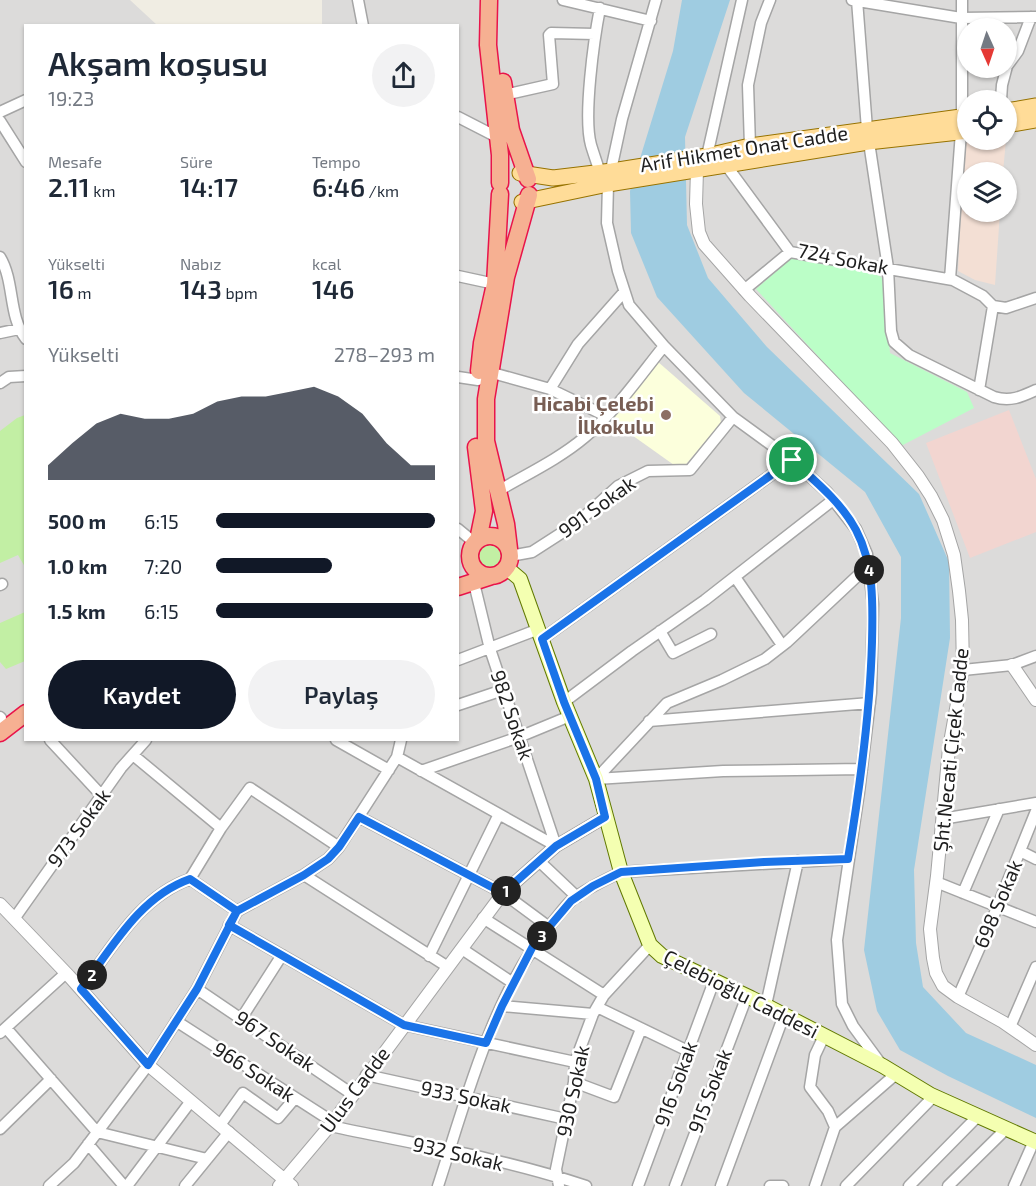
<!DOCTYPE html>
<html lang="tr">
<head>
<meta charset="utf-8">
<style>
  :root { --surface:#fff; --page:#f2f2f3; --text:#1f2937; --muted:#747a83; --accent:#111827 }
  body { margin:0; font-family:"Exo 2",sans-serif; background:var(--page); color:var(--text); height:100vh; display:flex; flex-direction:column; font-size:22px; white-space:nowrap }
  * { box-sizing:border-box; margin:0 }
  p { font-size:20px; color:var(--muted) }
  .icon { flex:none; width:33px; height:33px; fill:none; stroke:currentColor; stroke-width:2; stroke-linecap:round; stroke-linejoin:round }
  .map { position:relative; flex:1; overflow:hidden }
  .side { position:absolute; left:24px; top:24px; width:435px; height:717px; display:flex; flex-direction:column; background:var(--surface); border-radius:0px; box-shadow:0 2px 4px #0004 }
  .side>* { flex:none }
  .needle { width:39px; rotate:177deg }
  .tools { position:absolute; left:957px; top:18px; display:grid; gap:12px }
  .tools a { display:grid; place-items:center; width:60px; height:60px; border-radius:50%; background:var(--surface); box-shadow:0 2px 4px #0004; font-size:30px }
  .pin { position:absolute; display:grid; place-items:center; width:51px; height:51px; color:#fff; margin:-26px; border:3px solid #fff; border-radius:50%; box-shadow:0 2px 6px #0007 }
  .km { position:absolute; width:30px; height:30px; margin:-15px; border-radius:50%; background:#222; color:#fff; font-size:16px; line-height:30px; text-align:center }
  .round { display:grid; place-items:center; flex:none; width:63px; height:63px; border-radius:32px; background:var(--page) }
  .overview { display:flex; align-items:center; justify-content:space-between; height:102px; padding:0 24px }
  h1 { font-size:33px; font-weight:600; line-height:45px }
  .metrics { display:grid; grid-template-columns:repeat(3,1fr); gap:9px; height:102px; padding:6px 24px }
  .metrics div { display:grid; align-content:center }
  .metrics b { font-size:26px; font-weight:600 }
  .metrics small { font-size:16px; font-weight:400 }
  .metrics p { font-size:16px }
  .chart { height:168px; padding:12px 24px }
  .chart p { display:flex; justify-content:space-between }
  .chart svg { width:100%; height:108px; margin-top:6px; fill:var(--accent); opacity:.7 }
  .button { display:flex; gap:12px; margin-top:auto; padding:12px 24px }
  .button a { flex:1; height:69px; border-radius:36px; background:var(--accent); color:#fff; font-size:24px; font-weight:600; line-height:69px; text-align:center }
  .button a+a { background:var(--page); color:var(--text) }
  ul { padding:0 24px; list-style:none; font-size:20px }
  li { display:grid; grid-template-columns:96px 72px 1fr; align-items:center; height:45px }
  li i { height:15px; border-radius:8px; background:var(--accent) }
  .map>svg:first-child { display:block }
</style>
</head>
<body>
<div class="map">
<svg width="1036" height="1186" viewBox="0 0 1036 1186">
  <rect width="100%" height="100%" fill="#f0ede3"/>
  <path fill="#dcdbda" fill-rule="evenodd" d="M0,0H130L157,25L26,26V740H458V26L322,25V0H1036V1186H0ZM968,28H1006V68H968ZM968,100H1006V140H968ZM968,172H1006V212H968Z"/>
  <path fill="#f2d5d0" d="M1009,410L1036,479V532L970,558L926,443Z"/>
  <path fill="#fcffdc" d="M657,361L720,416L721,423L681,470L615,423L613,414Z"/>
  <path fill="#f3dfd4" d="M973,140H1006L1003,172H968V212H1000L995,285L975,280L958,271L964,141Z"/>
  <path fill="#c2efa4" d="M25,415H26L25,567L18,555L0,563V431L17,418Z
    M477 556a13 13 0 1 1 26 0a13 13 0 1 1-26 0Z
    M25,612V661L6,669L0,662V623Z"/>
  <path fill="#bbfec7" d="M794,256L874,270L883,279L890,353L967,392L974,408L901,446L756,289Z"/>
  <path fill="#9fcce1" d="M682,0H730L685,137L687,225L708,278L767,347L919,494L949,562L950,638L914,870L916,943L923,987L966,1033L1036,1065V1118L948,1076L900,1050L877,1011L864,950L901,618V557L865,492L744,393L657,297L631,233L630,191L673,51Z"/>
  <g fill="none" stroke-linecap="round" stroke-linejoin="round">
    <defs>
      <path id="minor" d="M358,0L363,26
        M563,0L651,21
        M656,0L622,119L608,184L607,223L618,271L629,305L664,346L733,417L792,460L827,492L856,529L867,554L873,604L871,693L859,792L837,940L842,1004L853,1026L881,1064
        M852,0L961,18L1036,17
        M857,0L867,129L888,268L891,331L894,342L909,355L994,397C1010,402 1021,397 1036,390
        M962,0V117
        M504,95L553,84L549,35L551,33L595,34
        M1001,100L1002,85L1007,66L1018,51L1031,17
        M0,112L26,100
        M458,117L497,137
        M0,121L26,162
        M750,146L748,85L761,23L770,0
        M704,160L707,156L742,0
        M726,165L790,252L953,280L983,296L993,306
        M600,173C597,163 594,155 591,145C583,117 594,39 600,8
        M0,257C15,282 8,316 26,339
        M458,276L495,284
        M950,279L961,132
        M744,290L790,252
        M993,306L1006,308L1036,298
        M0,333L19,329
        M489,372L550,389L606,416
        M458,377L478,380
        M0,383L9,377L26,376
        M550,389L578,344L624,292
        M979,390L993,306
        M498,491C527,474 559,459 585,437C615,412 639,377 664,346
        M458,529L475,543
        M510,556L532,552L577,523L618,486L648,471L690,470L733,417
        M735,577L782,645
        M474,583L490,649L556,846
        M0,585L2,584
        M660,631L673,653L711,634
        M542,639L792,460
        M458,660L539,629
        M963,670L1012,665L1036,656
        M564,702L632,651L705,600L833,500
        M458,705L503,690
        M0,717L1,718
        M649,721L870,703
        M50,740L102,796
        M336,740L389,770
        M133,755L221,828
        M397,757L556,846
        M421,771L519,737L570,716
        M596,779L667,703L722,680L765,659L787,642L868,566
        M596,779L723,771L862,769
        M359,817L503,893L549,927
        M942,819L1036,803
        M1020,851L1036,859
        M539,861L577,897
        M304,875L448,967
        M190,879L221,828L250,788L339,847
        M936,882L1036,922
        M963,893L999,809
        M483,918L604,995
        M14,919L121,768L146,740
        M229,925L404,1025L575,1062
        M462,949L513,983
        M429,956L499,814
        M81,989C112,948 139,897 190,879L237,911
        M197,989L352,1094
        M958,997L997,908L1036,811
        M766,1005L798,861
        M502,1006L593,1014
        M597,1007L688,1051
        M241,1019L282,955
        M176,1021L333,1122
        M1010,1027L1036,967
        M6,1028L97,1132L207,1159
        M0,1033L66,973
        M366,1075L566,1119
        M574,1082L614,1097L641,1029
        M220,1125L243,1093L278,1118L295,1098
        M330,1126C415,1144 503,1158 586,1186
        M835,1127L896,1074
        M0,1129L51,1079
        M88,1144L124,1186
        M49,1186L74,1163L148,1065L197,989L237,911L304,875L328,859L339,847L397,757L401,740
        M127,1186L191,1101
        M185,1186L229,1132
        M438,1186C466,1100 493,993 552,923C559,915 565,906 573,899C587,888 605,880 621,872L848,859
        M559,1186L556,1169L574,1082L575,1062L593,1014L604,995L650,945
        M638,1186L714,981
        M675,1186L747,996
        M721,1186L784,1015
        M770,1186H783
        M815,1186L835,1127L828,1111L810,1087L815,1055L824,1036
        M846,1186L934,1096
        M909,1186L978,1116
        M948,1186L1006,1129
        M1014,1186L1034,1141"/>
      <path id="tertiary" d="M697,170L696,204L699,232L704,244L750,296L892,443L918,476L931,496L943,520L954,555L959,591L962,620L963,670L949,748L937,876L930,929L933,958L936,973L943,986L958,997L1003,1022L1036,1045
        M1012,665L1036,700
        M0,904L69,976L148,1065L292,1186
        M279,1186L333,1122L503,893L556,846L605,817"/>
      <path id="secondary" d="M507,568L520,579L564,702L596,779L621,872L650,945L662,956L751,998L883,1066L931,1095L1036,1142"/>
      <path id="primary" d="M1006,111L1036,106
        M1006,125L1036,120
        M520,173L553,178L612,171L707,156L750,146L968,116
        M522,202L608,184L868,142L968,131"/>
      <path id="trunk" d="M489,0L488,45L500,155V183
        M503,82L511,130L528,179
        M479,371L482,343L495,284L500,194
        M476,447L484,511L478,540
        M470 556a20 20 0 1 1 40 0a20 20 0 1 1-40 0Z
        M509,549L506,524L486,441V399L506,277L529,195
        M458,587L492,576
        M0,733L26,713"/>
    </defs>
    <use href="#minor" stroke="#a5a5a5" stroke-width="13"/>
    <use href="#tertiary" stroke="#a5a5a5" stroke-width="14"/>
    <use href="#secondary" stroke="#617900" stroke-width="16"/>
    <use href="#primary" stroke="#977300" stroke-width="17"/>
    <use href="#trunk" stroke="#e9144a" stroke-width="19"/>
    <use href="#minor" stroke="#fff" stroke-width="10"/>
    <use href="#tertiary" stroke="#fff" stroke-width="12"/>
    <use href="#secondary" stroke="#f4ffb1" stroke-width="14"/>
    <use href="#primary" stroke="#ffdc98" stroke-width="15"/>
    <use href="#trunk" stroke="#f6b092" stroke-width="16"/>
  </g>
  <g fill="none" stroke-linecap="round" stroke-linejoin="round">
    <defs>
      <path id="route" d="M792,460L542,639L564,702L596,779L605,817L556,846L503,893L359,817L339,847L328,859L304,875L237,911L197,989L148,1065L81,989C112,948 139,897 190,879L237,911L229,925L404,1025L486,1043L502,1006L533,946L571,901L593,886L621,872L764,862L848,859C860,787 870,715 872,642C873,605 874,564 856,530C841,502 815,481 792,460"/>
    </defs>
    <use href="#route" stroke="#fff" stroke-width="12"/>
    <use href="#route" stroke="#1a73e8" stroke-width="8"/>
  </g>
  <circle fill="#8d6e63" stroke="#fff" stroke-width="2" cx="666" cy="415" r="6"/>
  <g text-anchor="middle" stroke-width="5" stroke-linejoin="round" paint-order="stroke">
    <g font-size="20" fill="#1e1e1e" stroke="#fff">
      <text transform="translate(744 149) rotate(-9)" y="7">Arif Hikmet Onat Cadde</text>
      <text transform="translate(843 259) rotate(11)" y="7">724 Sokak</text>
      <text transform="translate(597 507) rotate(-36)" y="7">991 Sokak</text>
      <text transform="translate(512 715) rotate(71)" y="7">982 Sokak</text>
      <text transform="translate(951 750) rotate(-84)" y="7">Şht.Necati Çiçek Cadde</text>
      <text transform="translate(79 828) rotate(-54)" y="7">973 Sokak</text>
      <text transform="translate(998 904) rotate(-67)" y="7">698 Sokak</text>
      <text transform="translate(741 994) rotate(27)" y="7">Çelebioğlu Caddesi</text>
      <text transform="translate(275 1041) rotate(34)" y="7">967 Sokak</text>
      <text transform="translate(254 1072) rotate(33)" y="7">966 Sokak</text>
      <text transform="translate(676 1084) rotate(-70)" y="7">916 Sokak</text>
      <text transform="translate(355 1090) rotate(-53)" y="7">Ulus Cadde</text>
      <text transform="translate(573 1091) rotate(-78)" y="7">930 Sokak</text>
      <text transform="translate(710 1091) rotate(-69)" y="7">915 Sokak</text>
      <text transform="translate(466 1097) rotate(12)" y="7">933 Sokak</text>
      <text transform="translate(458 1154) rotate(13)" y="7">932 Sokak</text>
    </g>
    <g font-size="20" font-weight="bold" fill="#785e54" stroke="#fff" text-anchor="end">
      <text x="654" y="411">Hicabi Çelebi<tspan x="654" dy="23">İlkokulu</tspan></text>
    </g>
  </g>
</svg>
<div class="tools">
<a><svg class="needle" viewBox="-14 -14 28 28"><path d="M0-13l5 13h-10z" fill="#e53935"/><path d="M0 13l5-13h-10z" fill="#747a83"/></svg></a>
<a><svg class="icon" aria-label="locate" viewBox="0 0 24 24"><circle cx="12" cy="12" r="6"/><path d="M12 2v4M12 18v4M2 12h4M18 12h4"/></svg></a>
<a><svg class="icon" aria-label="layers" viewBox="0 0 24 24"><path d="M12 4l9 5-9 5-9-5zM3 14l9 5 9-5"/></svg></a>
</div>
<div class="pin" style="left:792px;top:460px;background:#1e9e55"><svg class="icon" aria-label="arrive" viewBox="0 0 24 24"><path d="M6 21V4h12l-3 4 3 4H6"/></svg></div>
<b class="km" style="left:506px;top:891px">1</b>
<b class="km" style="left:92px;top:975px">2</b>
<b class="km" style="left:542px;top:936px">3</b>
<b class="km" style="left:869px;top:570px">4</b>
<section class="side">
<div class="overview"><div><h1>Akşam koşusu</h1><p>19:23</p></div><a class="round"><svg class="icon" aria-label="share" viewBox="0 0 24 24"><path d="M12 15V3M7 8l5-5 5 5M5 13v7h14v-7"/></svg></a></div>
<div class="metrics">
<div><p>Mesafe</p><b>2.11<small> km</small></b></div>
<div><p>Süre</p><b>14:17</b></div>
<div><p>Tempo</p><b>6:46<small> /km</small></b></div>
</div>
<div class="metrics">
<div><p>Yükselti</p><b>16<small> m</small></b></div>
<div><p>Nabız</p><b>143<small> bpm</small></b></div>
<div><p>kcal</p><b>146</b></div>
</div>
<div class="chart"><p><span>Yükselti</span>278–293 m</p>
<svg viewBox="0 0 160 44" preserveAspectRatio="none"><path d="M0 44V38L10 29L20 21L30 17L40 19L50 19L60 17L70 12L80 10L90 10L100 8L110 6L120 10L130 17L140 29L150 38L160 38V44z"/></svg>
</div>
<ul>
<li><b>500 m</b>6:15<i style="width:100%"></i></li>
<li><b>1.0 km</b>7:20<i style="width:53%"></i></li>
<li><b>1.5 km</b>6:15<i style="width:99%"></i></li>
</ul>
<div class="button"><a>Kaydet</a><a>Paylaş</a></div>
</section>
</div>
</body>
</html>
